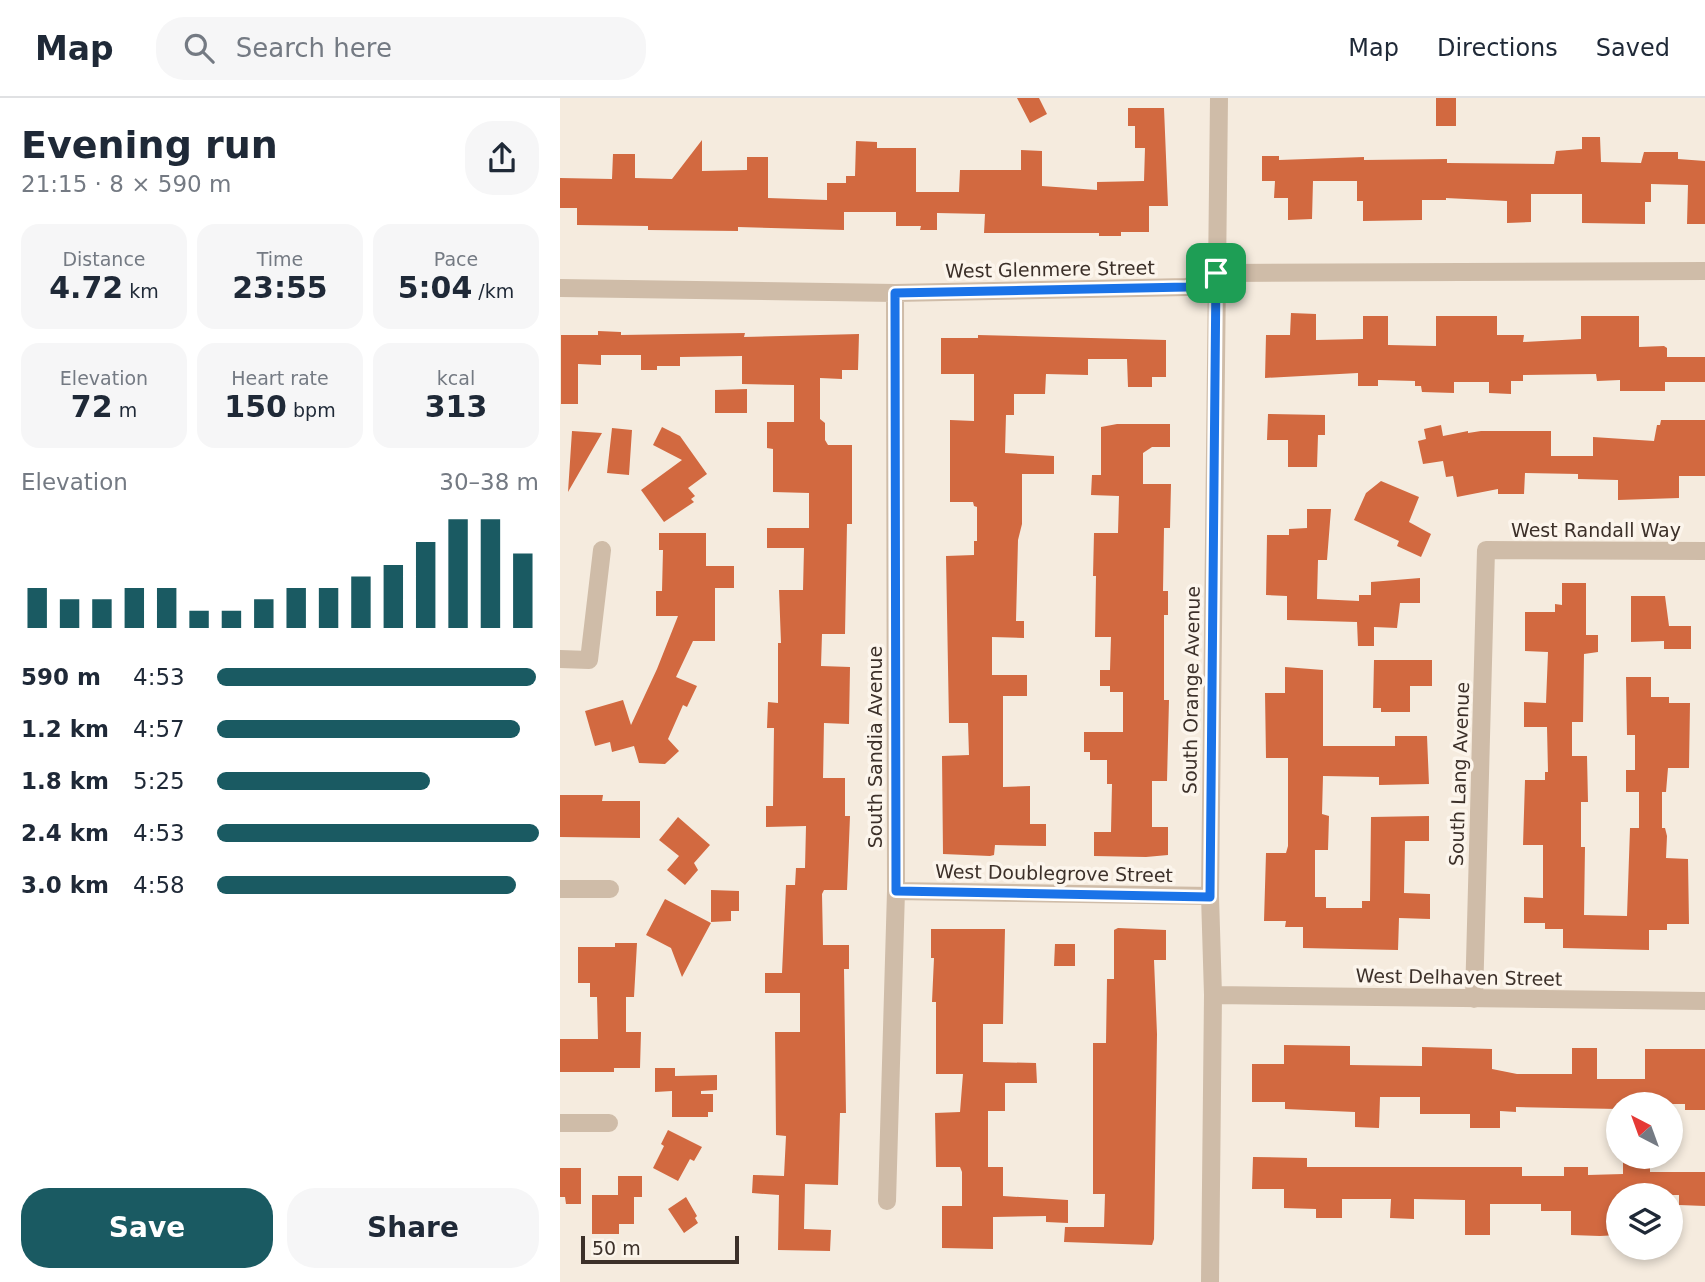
<!DOCTYPE html>
<html lang="en">
<head>
<meta charset="utf-8">
<style>
  :root { --surface:#fff; --page:#f6f6f7; --text:#1f2937; --muted:#747a83; --line:#e0e1e3; --accent:#1a5a62 }
  body { margin:0; font-family:"DejaVu Sans",sans-serif; background:var(--page); color:var(--text); height:100vh; display:flex; flex-direction:column; font-size:26px; white-space:nowrap }
  * { box-sizing:border-box; margin:0 }
  p { font-size:23px; color:var(--muted) }
  .icon { flex:none; width:38px; height:38px; fill:none; stroke:currentColor; stroke-width:2; stroke-linecap:round; stroke-linejoin:round }
  .map { position:relative; flex:1; overflow:hidden }
  .panel { display:flex; flex-direction:column; background:var(--surface); width:560px }
  .panel>* { flex:none }
  .needle { width:46px; rotate:319deg }
  .buttons { position:absolute; left:1046px; top:994px; display:grid; gap:14px }
  .buttons a { display:grid; place-items:center; width:77px; height:77px; border-radius:50%; background:var(--surface); box-shadow:0 4px 10px #0003; font-size:35px }
  .scale { position:absolute; left:21px; bottom:18px; width:158px; box-sizing:border-box; padding-left:7px; border:4px solid #3c3029; border-top:0; font-size:19px; line-height:24px; white-space:nowrap; color:#3c3029; -webkit-text-stroke:5px #fcf5ec; paint-order:stroke }
  .pin { position:absolute; display:grid; place-items:center; width:60px; height:60px; color:#fff; margin:-30px; border-radius:14px; box-shadow:0 4px 10px #0006 }
  .round { display:grid; place-items:center; flex:none; width:74px; height:74px; border-radius:28px; background:var(--page) }
  .headline { display:flex; align-items:center; justify-content:space-between; height:119px; padding:0 21px }
  h1 { font-size:38px; font-weight:800; line-height:52px }
  .figures { display:grid; grid-template-columns:repeat(3,1fr); gap:10px; height:119px; padding:7px 21px }
  .figures div { display:grid; align-content:center; border-radius:18px; background:var(--page); text-align:center }
  .figures b { font-size:30px; font-weight:800 }
  .figures small { font-size:19px; font-weight:400 }
  .figures p { font-size:19px }
  .chart { height:196px; padding:14px 21px }
  .chart p { display:flex; justify-content:space-between }
  .chart svg { width:100%; height:126px; margin-top:7px; stroke:var(--accent); stroke-width:6 }
  .primary-button { display:flex; gap:14px; margin-top:auto; padding:14px 21px }
  .primary-button a { flex:1; height:80px; border-radius:28px; background:var(--accent); color:#fff; font-size:28px; font-weight:800; line-height:80px; text-align:center }
  .primary-button a+a { background:var(--page); color:var(--text) }
  ul { padding:0 21px; list-style:none; font-size:23px }
  li { display:grid; grid-template-columns:112px 84px 1fr; align-items:center; height:52px }
  li i { height:18px; border-radius:9px; background:var(--accent) }
  header { display:flex; align-items:center; gap:42px; box-sizing:border-box; height:98px; padding:0 35px; background:var(--surface); border-bottom:2px solid var(--line) }
  header strong { font-size:33px }
  nav { display:flex; gap:38px; margin-inline-start:auto; font-size:24px }
  .search { width:490px; height:63px; background:var(--page); display:flex; align-items:center; gap:18px; box-sizing:border-box; padding:0 24px; border-radius:28px; color:var(--muted); font-size:26px }
  main { display:flex; flex:1; min-height:0 }
  .map>svg:first-child { display:block }
</style>
</head>
<body>
<header>
<strong>Map</strong>
<div class="search"><svg class="icon" aria-label="search" viewBox="0 0 24 24"><circle cx="10" cy="10" r="6"/><path d="M15 15l6 6"/></svg>Search here</div>
<nav><a>Map</a><a>Directions</a><a>Saved</a></nav>
</header>
<main>
<section class="panel">
<div class="headline"><div><h1>Evening run</h1><p>21:15 · 8 × 590 m</p></div><a class="round"><svg class="icon" aria-label="share" viewBox="0 0 24 24"><path d="M12 15V3M7 8l5-5 5 5M5 13v7h14v-7"/></svg></a></div>
<div class="figures">
<div><p>Distance</p><b>4.72<small> km</small></b></div>
<div><p>Time</p><b>23:55</b></div>
<div><p>Pace</p><b>5:04<small> /km</small></b></div>
</div>
<div class="figures">
<div><p>Elevation</p><b>72<small> m</small></b></div>
<div><p>Heart rate</p><b>150<small> bpm</small></b></div>
<div><p>kcal</p><b>313</b></div>
</div>
<div class="chart"><p><span>Elevation</span>30–38 m</p>
<svg viewBox="0 0 160 44" preserveAspectRatio="none"><path d="M5 44V30M15 44V34M25 44V34M35 44V30M45 44V30M55 44V38M65 44V38M75 44V34M85 44V30M95 44V30M105 44V26M115 44V22M125 44V14M135 44V6M145 44V6M155 44V18"/></svg>
</div>
<ul>
<li><b>590 m</b>4:53<i style="width:99%"></i></li>
<li><b>1.2 km</b>4:57<i style="width:94%"></i></li>
<li><b>1.8 km</b>5:25<i style="width:66%"></i></li>
<li><b>2.4 km</b>4:53<i style="width:100%"></i></li>
<li><b>3.0 km</b>4:58<i style="width:93%"></i></li>
</ul>
<div class="primary-button"><a>Save</a><a>Share</a></div>
</section>
<div class="map">
<svg width="1145" height="1184" viewBox="0 0 1145 1184">
  <rect width="100%" height="100%" fill="#f5ebde"/>
  <path fill="#d26940" d="M457,0H479L487,16L470,25Z
    M876,0H896V28H876Z
    M568,10H604L608,108H589V134H561V138H539V135H424L425,116L377,115V132H360L361,128H336V114H284V132L178,129V133L88,132V128L17,127V110H0V80L52,81L53,56H75V80L112,81L142,42V73L187,72V59H208V100L267,102V85H286V78H295L296,43L317,44V50H356V94H399L400,72H461V52L482,53V88L537,92V84L584,83L585,50H575V28H568Z
    M1022,39H1040L1041,64L1081,65L1084,54H1118V61L1145,63V126H1127L1128,87L1091,86V104H1085V126L1022,125V96H971V124L947,125V103L886,100V102H862V122L803,123V103H797V83H753L752,121L728,122V100H714L715,83H702V58H719V62L804,59V62L887,61V65L994,66L996,53L1022,51Z
    M731,215L756,216V242L803,241V218H828V247L876,248V218H937V237H964L963,244L1021,241V218H1079V249L1104,248L1107,250V259H1145V284H1105V293H1060V282L1037,283L1036,276L963,277V283H951V296L929,295V284H894V295L862,294L861,288H855V283L818,282V288H798V275L705,280L706,237H730Z
    M38,233L61,234V237L185,235L184,239L299,236L298,272H282V281L260,280V321L265,325V342L268,347H292V426H287L285,536H262L261,568L290,569L289,626L264,625L263,680H285V718H290L287,792H264L262,796L263,847H289V871H284L286,1015H280L278,1087L245,1086L244,1131L271,1132L270,1153L218,1152L219,1097L192,1095L193,1077L224,1078L226,1038L216,1037L215,934H240V895H205V875H222L226,787H235L236,770H245L246,728L206,729V708H213L214,630H207L208,604L218,605V545H221L219,492H243L244,450H207V430H249V395L213,394V351L207,350V324H234V287L182,286V258L120,259V268H97V272H81V257H41V267L18,266V306H1V237H38Z
    M418,237L606,242V279H592V289H568L567,261H528V277L486,276L485,296H454V317H446L445,355L494,358V376H462V426L458,442L456,523H464V540L432,539V577H467V598H443V689L470,688V726H486V748L435,747L434,757L430,758L383,756L382,658L409,657L408,625H389L386,458L414,457V443H417V409L414,408L413,404H390V322L414,323V276H381V240H418Z
    M187,291V315H155V292Z
    M708,316L765,317V337H758L757,369H728V342H707Z
    M1101,322H1145V378H1119V400L1058,402V382L1018,381V376L965,375L964,396H938V391L897,399L893,378L886,379L883,363L863,366L858,343L866,341L864,331L881,327L883,338L908,333V335L921,333H991V358H1033V339L1094,343L1097,327H1100Z
    M557,326H610V349H592L583,355V386H611L610,430H604L603,493H608V517H604V602H609L607,683H592V729H608V757L586,759L534,758V734H551L552,686H547V662H530V654H524V634H563V594H550V588H540V572H550L551,539H535L536,478H533L534,435H558L559,398L531,397L532,377H541V329Z
    M102,329L120,338L147,376L128,390L135,398L131,401L134,404L104,424L81,392L122,362L93,347Z
    M52,330L72,332L69,377L47,375Z
    M12,333L42,335L8,394Z
    M821,383L859,399L849,424L871,436L861,459L837,448L839,443L794,422L806,395Z
    M747,411H771L767,462H758L757,501L799,503V497H811V484L860,480V505H840L837,530L814,529V548H798L797,524L727,522V498L706,497L707,437H729V431L747,430Z
    M99,435H146V468H174V490H155V543H133L116,579L137,588L127,609L123,607L108,641L119,653L105,666L79,665L74,648L52,654L50,644L35,648L25,613L63,602L71,627L97,571L118,518H96V493H102L103,452H99Z
    M1002,485H1026V537H1038V554L1024,556L1023,624H1012V658H1027L1028,704H1021V749H1025L1024,817L1067,818L1070,730H1079V694H1066V672H1075V637H1067L1066,579H1091V599H1109V605H1130L1129,670H1108L1106,694H1102V730H1105L1107,738L1106,760L1128,761L1129,826H1107V832H1089V852L1003,850V831H985V825H964V799L983,800V747H963L965,682H985V674H988L987,629H964V604L986,605L988,554L965,553V514H995V506L1002,507Z
    M1071,498H1105L1109,528H1131V551H1104V543L1071,544Z
    M814,562H872V588H850V614H821V610H813Z
    M725,569L763,572V648H835V638H867L869,686L819,687V679L763,678L762,716L769,718L768,752H755V799H766V810H802V803H810L811,719L869,718V743H845L844,795L870,796V821L839,820L838,852L743,850V829H725L726,823H704L706,755H726L728,748V660H706L705,595H725Z
    M0,697H43L42,703H80V740L0,739Z
    M118,719L150,747L134,765L138,772L125,787L107,772L119,758L99,742Z
    M151,792L179,793V813H171V823L151,824Z
    M105,801L151,825L122,879L111,850L86,837Z
    M558,830L606,832V862H594L597,936L594,1141L592,1147L504,1144L505,1129H544L545,1096H533V945H546L547,881H554V832Z
    M371,831H445L443,926H423V964L476,965L477,985H445V1013H428V1069H443V1098L508,1102V1125L486,1124V1118L433,1119V1151L382,1150V1108H402V1074L400,1069H376L375,1015L400,1014L403,976H376V904H372L374,860H371Z
    M55,845H77L74,899H66V934H81L80,970H54V974H0V941H38L37,899H30V885H18V849H55Z
    M495,846H515V868H494Z
    M724,947L790,948V967L862,968V949L932,951V971L957,976H1012V950H1037V981H1085V951H1145V1012H1125V1006H1059V1011L956,1009V1014L940,1013V1030H910V1016H860V999H820L819,1030L795,1029V1014L725,1011V1004H692V966H724Z
    M95,970H115V978L157,977V992L141,993V996H153V1014H148V1019H112V993L95,994Z
    M108,1032L142,1049L134,1063L130,1061L118,1083L93,1070L104,1048L101,1046Z
    M693,1059L747,1060V1069H962V1078H1004V1069H1028V1077L1063,1076V1064H1090V1074H1145V1108L1119,1107V1097H1059V1137L1040,1138L1011,1137V1113H981V1106H930V1137H905V1102L854,1101V1121L830,1120L831,1101H782V1120H756V1111L724,1110V1091H692Z
    M0,1070H21V1106H6L5,1099H0Z
    M58,1078H82V1099H74V1126H59V1136H32V1097H58Z
    M126,1099L137,1118L135,1120L138,1125L124,1135L108,1111Z"/>
  <g fill="none" stroke-linecap="round" stroke-linejoin="round">
    <path stroke="#cfbca8" stroke-width="18" d="M0,190L335,195L627,189L656,175L1145,173
      M0,561L29,562L42,452
      M0,791H50
      M336,793L650,798
      M653,897L1145,903
      M914,901L926,452L1145,453
      M0,1025H49
      M327,1103L336,793L335,195
      M650,1184L653,897L650,798L659,0"/>
  </g>
  <g fill="none" stroke-linecap="round" stroke-linejoin="round">
    <defs>
      <path id="route" d="M656,175L650,799L336,793L335,195L627,189Z"/>
    </defs>
    <use href="#route" stroke="#fff" stroke-width="14"/>
    <use href="#route" stroke="#1a73e8" stroke-width="9"/>
  </g>
  <g text-anchor="middle" stroke-width="7" stroke-linejoin="round" paint-order="stroke">
    <g font-size="19" fill="#3c3029" stroke="#fcf5ec">
      <text transform="translate(490 171) rotate(-1)" y="7">West Glenmere Street</text>
      <text x="1036" y="439">West Randall Way</text>
      <text transform="translate(631 592) rotate(-89)" y="7">South Orange Avenue</text>
      <text transform="translate(315 649) rotate(-90)" y="7">South Sandia Avenue</text>
      <text transform="translate(899 676) rotate(-88)" y="7">South Lang Avenue</text>
      <text transform="translate(494 775) rotate(1)" y="7">West Doublegrove Street</text>
      <text transform="translate(899 879) rotate(1)" y="7">West Delhaven Street</text>
    </g>
  </g>
</svg>
<div class="buttons">
<a><svg class="needle" viewBox="-14 -14 28 28"><path d="M0-13l5 13h-10z" fill="#e53935"/><path d="M0 13l5-13h-10z" fill="#747a83"/></svg></a>
<a><svg class="icon" aria-label="layers" viewBox="0 0 24 24"><path d="M12 4l9 5-9 5-9-5zM3 14l9 5 9-5"/></svg></a>
</div>
<div class="scale">50 m</div>
<div class="pin" style="left:656px;top:175px;background:#1e9e55"><svg class="icon" aria-label="arrive" viewBox="0 0 24 24"><path d="M6 21V4h12l-3 4 3 4H6"/></svg></div>
</div>
</main>
</body>
</html>
